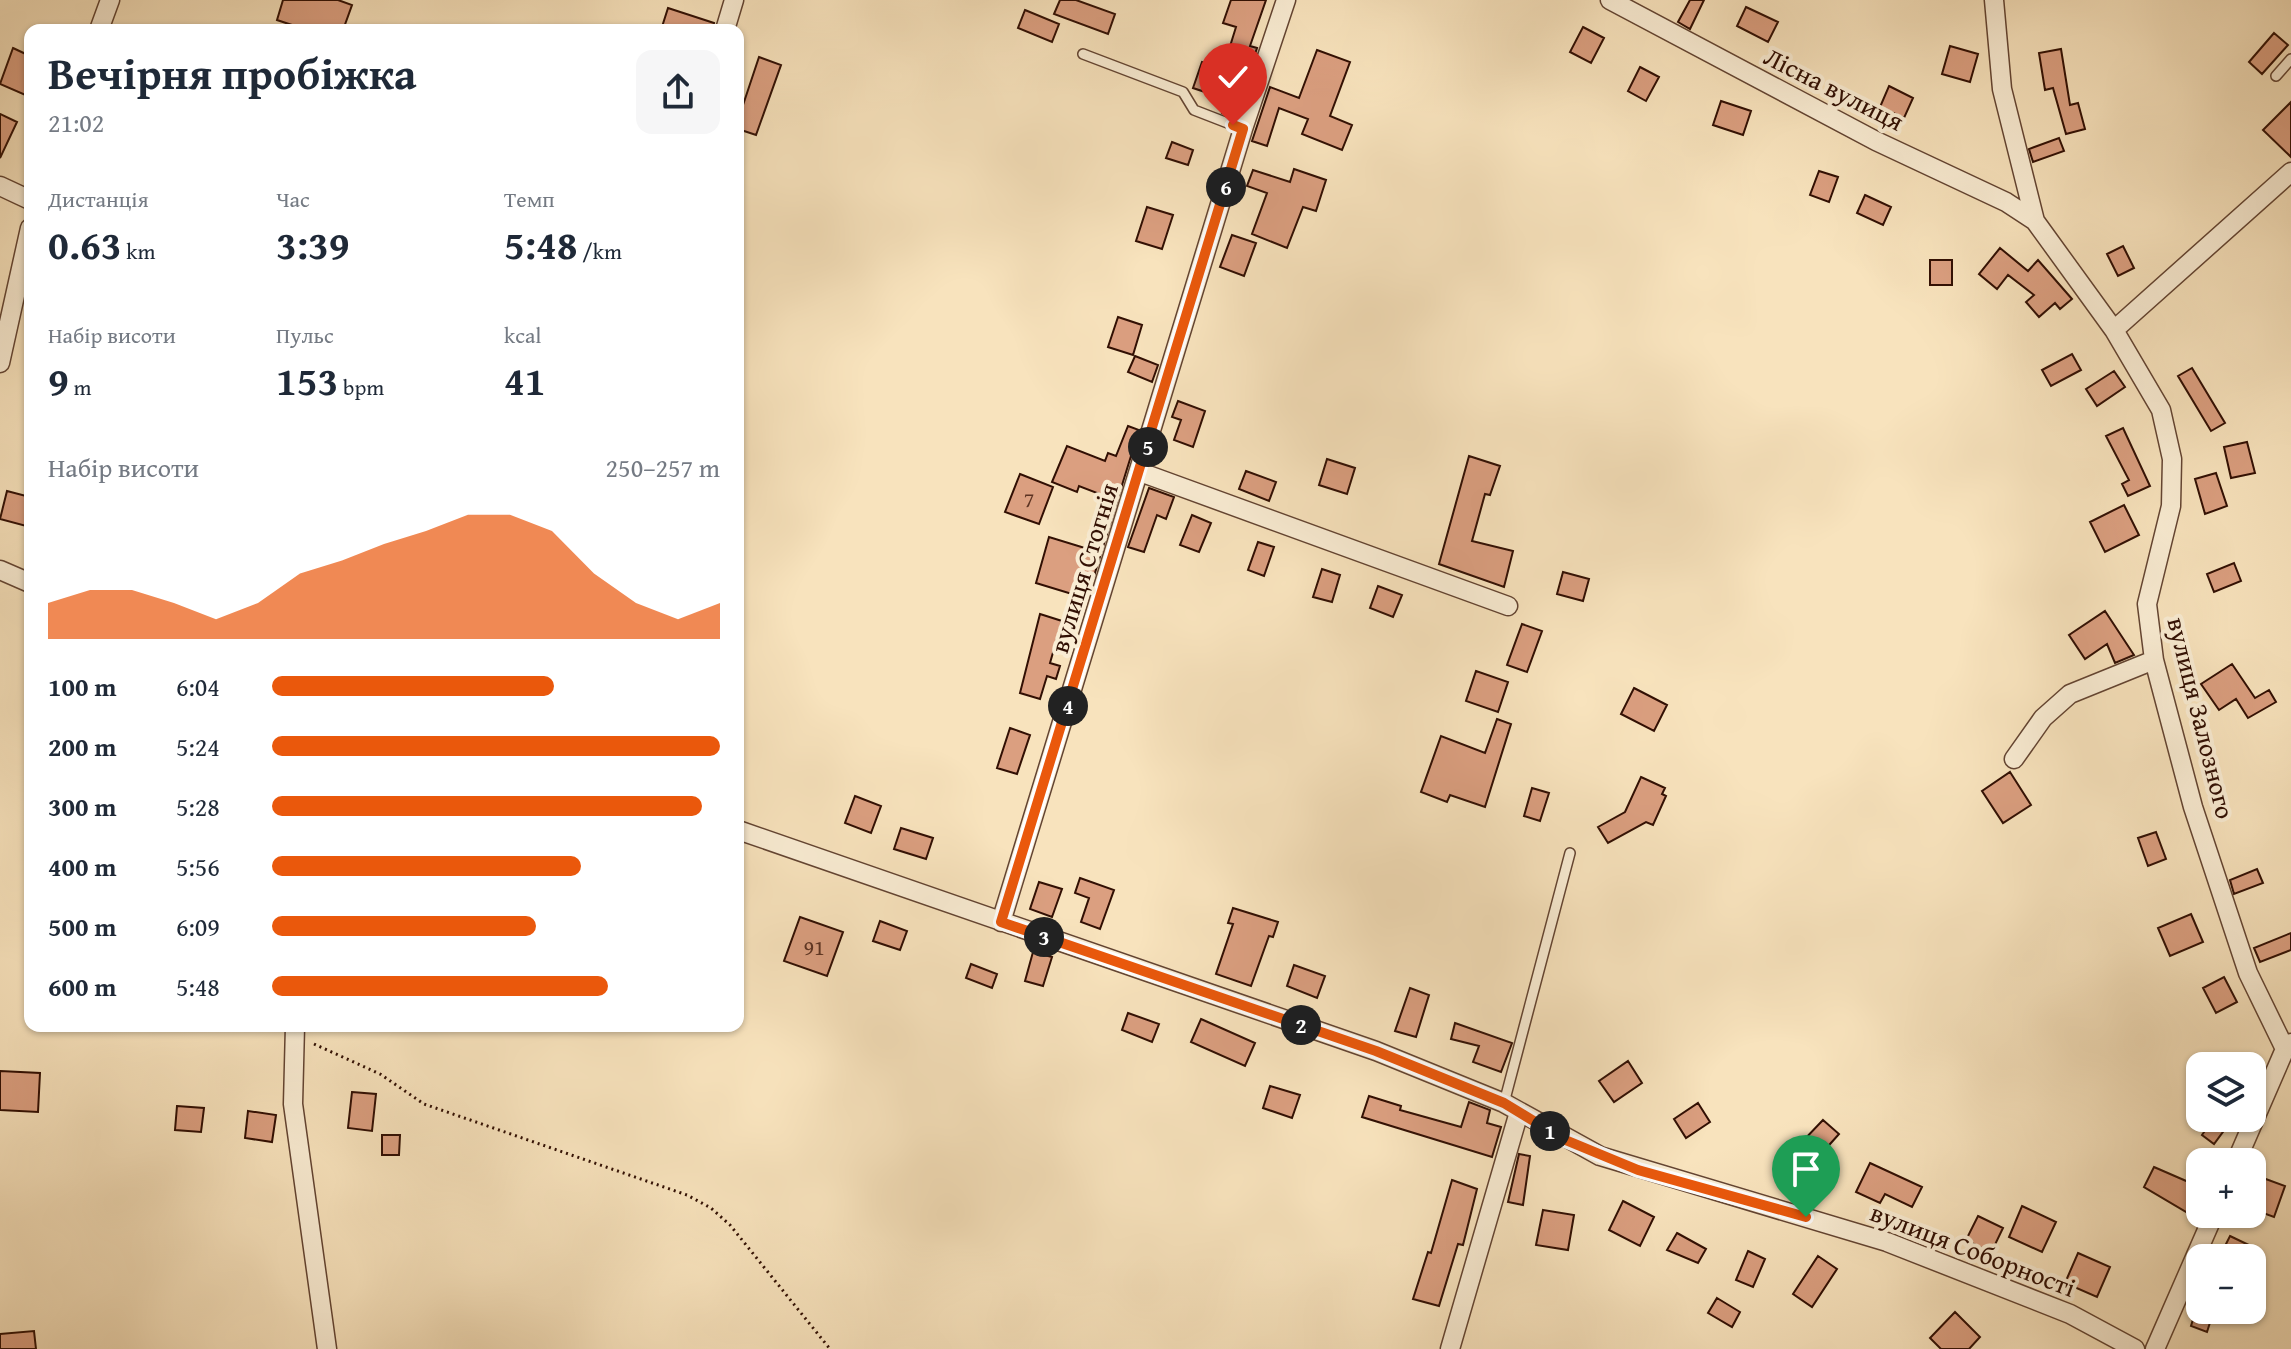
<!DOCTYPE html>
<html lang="uk">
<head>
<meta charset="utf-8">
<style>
  :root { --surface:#fff; --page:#f6f6f7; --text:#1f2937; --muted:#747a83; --accent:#ea580c }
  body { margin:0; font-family:"Gentium Book Plus",serif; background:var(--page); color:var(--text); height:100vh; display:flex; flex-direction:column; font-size:30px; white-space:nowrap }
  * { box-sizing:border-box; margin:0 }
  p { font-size:26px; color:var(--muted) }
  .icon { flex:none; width:44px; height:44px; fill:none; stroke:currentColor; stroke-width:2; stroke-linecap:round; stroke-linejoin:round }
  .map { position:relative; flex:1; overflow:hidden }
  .drawer { position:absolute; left:24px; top:24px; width:720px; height:1008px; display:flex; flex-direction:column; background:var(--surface); border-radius:16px; box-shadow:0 2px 6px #0004 }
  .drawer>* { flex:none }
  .controls { position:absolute; left:2186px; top:1052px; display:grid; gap:16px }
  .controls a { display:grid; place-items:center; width:80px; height:80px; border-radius:16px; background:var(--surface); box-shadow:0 2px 6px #0004; font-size:40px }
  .pin { position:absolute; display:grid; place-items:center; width:68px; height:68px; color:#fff; margin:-82px -34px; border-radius:50% 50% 50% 0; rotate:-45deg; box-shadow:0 0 8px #0007 }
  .pin .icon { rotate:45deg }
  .km { position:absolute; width:40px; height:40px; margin:-20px; border-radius:50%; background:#222; color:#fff; font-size:22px; line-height:40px; text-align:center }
  .round { display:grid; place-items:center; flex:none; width:84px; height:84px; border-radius:16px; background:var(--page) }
  .overview { display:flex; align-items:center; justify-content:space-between; height:136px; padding:0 24px }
  h1 { font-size:44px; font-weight:700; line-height:60px }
  .figures { display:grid; grid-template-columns:repeat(3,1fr); gap:12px; height:136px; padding:8px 24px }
  .figures div { display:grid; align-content:center }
  .figures b { font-size:40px; font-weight:700 }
  .figures small { font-size:22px; font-weight:400 }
  .figures p { font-size:22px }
  .chart { height:224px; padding:16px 24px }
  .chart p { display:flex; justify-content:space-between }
  .chart svg { width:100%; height:144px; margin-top:8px; fill:var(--accent); opacity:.7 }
  ul { padding:0 24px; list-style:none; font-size:26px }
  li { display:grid; grid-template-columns:128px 96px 1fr; align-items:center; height:60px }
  li i { height:20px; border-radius:10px; background:var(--accent) }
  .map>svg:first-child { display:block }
</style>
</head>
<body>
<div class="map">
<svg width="2291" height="1349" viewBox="0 0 2291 1349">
  <rect width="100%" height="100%" fill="#f8e3bd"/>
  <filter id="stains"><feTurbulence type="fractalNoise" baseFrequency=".0025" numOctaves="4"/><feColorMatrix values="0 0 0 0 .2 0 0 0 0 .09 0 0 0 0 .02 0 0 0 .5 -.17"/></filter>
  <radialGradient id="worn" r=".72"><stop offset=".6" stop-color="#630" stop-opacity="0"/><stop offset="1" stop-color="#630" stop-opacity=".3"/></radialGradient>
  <path fill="#db9f80" stroke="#310f03" stroke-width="2" d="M283,0H338L352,5L343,30H307L277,20Z
    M1060,0H1076L1115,14L1108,34L1054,14Z
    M1231,0H1266L1250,46L1257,48L1234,118L1222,113L1226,99L1193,88L1202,62L1223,69L1236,27L1223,23Z
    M1690,0H1704L1690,29L1678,22Z
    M1746,7L1778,22L1768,42L1737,26Z
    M668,8L714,23L713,30H661Z
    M1025,10L1059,24L1052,42L1018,28Z
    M1583,27L1604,38L1591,63L1570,52Z
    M2274,33L2288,45L2262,74L2249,62Z
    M1950,46L1978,54L1970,82L1942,74Z
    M13,48L30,56V97L0,84Z
    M2061,49L2070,105L2078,103L2085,129L2066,134L2053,88L2045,90L2039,53Z
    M1317,50L1350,62L1330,116L1352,125L1342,150L1302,134L1308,119L1279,108L1267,146L1252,141L1270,87L1299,98Z
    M759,57L781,65L756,135L738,129V103L743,105Z
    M1640,67L1659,77L1646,101L1628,91Z
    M1889,86L1913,98L1904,118L1880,107Z
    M1721,101L1751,111L1743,135L1713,125Z
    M2291,102V157L2263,130Z
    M0,114L17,122L0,158Z
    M2059,138L2064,151L2033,162L2029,149Z
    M1172,142L1193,150L1188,165L1166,158Z
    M1294,169L1326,180L1316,211L1303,207L1287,248L1252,234L1267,193L1247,186L1253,170L1290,182Z
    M1819,171L1838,177L1829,202L1810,195Z
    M1865,195L1891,207L1883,225L1857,213Z
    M1147,207L1173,215L1162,249L1136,241Z
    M1232,235L1256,243L1244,276L1220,267Z
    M2123,246L2134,268L2118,276L2107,254Z
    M2000,248L2028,271L2038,260L2072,299L2060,309L2055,303L2039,317L2026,302L2034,295L2008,275L1997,289L1979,274Z
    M1930,260H1952V285H1930Z
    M1118,317L1142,325L1133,355L1108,347Z
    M2072,354L2081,370L2051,386L2042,370Z
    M1135,356L1158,365L1152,382L1128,372Z
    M2192,368L2225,423L2211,431L2178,376Z
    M2114,371L2125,387L2097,406L2086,389Z
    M1178,401L1205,411L1193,447L1174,440L1181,420L1172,417Z
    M1128,426L1139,430L1094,576L1078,572L1072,594L1036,583L1049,537L1088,549L1105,496L1079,486L1077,492L1052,482L1067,446L1105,461L1108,453L1116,456Z
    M2123,428L2150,486L2128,496L2122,484L2129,480L2106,436Z
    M2247,442L2255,473L2231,478L2224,447Z
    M1469,456L1500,466L1490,495L1485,494L1472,541L1513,551L1504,587L1439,564Z
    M1327,459L1355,468L1347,494L1319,485Z
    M1246,471L1276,482L1269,501L1239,489Z
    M2216,473L2227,506L2205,514L2195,479Z
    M1020,474L1053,487L1039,524L1005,512Z
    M1149,488L1174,497L1166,519L1157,515L1144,552L1128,547Z
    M7,491L30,497V527L0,519Z
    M2124,505L2139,535L2105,552L2090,522Z
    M1192,515L1211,523L1199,552L1180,545Z
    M1258,542L1274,547L1264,576L1248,570Z
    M2234,563L2241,581L2214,592L2207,574Z
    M1322,569L1340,575L1332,602L1313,597Z
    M1563,572L1589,579L1583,601L1557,594Z
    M1378,586L1402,595L1393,617L1370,608Z
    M2105,611L2134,655L2115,663L2107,644L2085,659L2069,635Z
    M1040,614L1062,621L1050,663L1060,666L1056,679L1047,676L1040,699L1020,693Z
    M1522,624L1542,631L1527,672L1507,665Z
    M2232,664L2255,698L2269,690L2276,702L2248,718L2236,699L2219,710L2201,684Z
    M1476,671L1508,682L1498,712L1466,701Z
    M1634,688L1667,705L1654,731L1621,714Z
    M1497,719L1511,724L1485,807L1450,795L1447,802L1421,792L1441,736L1485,753Z
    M1010,728L1030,735L1017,774L997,768Z
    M2010,772L2031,805L2003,823L1982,791Z
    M1641,777L1665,788L1662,794L1666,796L1653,825L1646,822L1608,843L1598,827L1625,812Z
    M1532,788L1549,793L1540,821L1524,816Z
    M855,796L881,806L871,833L845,823Z
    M901,828L933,838L926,859L894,849Z
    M2156,832L2166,859L2148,866L2138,838Z
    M2257,869L2263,883L2234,894L2230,880Z
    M1080,878L1114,890L1100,929L1081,922L1089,898L1075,893Z
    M1039,882L1062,889L1052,917L1030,909Z
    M1233,908L1278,922L1273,937L1269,936L1251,986L1216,974L1233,924L1228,923Z
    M2191,914L2203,942L2170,956L2158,928Z
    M800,917L843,932L827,976L784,961Z
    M880,921L907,931L900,950L873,941Z
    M2291,933V950L2260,962L2254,948Z
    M1033,952L1052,957L1043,986L1025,981Z
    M971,964L997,974L992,988L966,978Z
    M1294,965L1325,976L1317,998L1287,986Z
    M2224,977L2237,1002L2216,1013L2203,988Z
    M1410,988L1429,995L1416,1037L1395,1031Z
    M1128,1013L1159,1024L1152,1042L1122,1030Z
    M1201,1019L1255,1043L1245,1066L1191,1042Z
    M1455,1023L1512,1043L1501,1072L1473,1062L1479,1046L1451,1039Z
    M1628,1061L1642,1083L1614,1102L1599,1081Z
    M0,1071L40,1073L38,1112L0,1110Z
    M1270,1086L1300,1095L1292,1118L1263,1108Z
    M352,1092L376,1094L372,1131L348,1128Z
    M1369,1096L1401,1106L1400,1110L1461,1127L1469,1102L1490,1110L1487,1123L1501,1127L1492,1157L1362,1117Z
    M1698,1103L1710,1122L1686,1138L1674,1119Z
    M177,1106L204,1108L201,1132L175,1130Z
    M248,1111L276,1115L272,1142L245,1138Z
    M2214,1118L2228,1125L2214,1144L2202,1135Z
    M1823,1120L1839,1134L1822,1153L1825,1156L1807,1185L1780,1167L1799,1138L1803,1141Z
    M382,1135H400L399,1155H382Z
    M1519,1154L1530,1156L1523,1205L1508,1202Z
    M1870,1163L1922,1187L1912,1207L1885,1194L1880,1203L1856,1192Z
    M2154,1167L2200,1187V1201L2193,1216L2144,1187Z
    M2263,1178L2285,1186L2274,1217L2252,1209Z
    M1452,1180L1477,1189L1463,1245L1458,1244L1439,1306L1413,1299L1428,1252L1431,1253Z
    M1623,1201L1654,1217L1640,1246L1609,1230Z
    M2022,1206L2056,1222L2042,1252L2009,1237Z
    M1543,1210L1574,1215L1568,1250L1536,1245Z
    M1978,1216L2003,1228L1991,1253L1966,1240Z
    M1677,1233L1706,1249L1698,1263L1667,1250Z
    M2230,1236L2253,1247L2247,1258L2223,1250Z
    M1748,1251L1765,1259L1753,1287L1736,1280Z
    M2078,1253L2110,1267L2097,1297L2065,1283Z
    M1818,1256L1837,1269L1812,1307L1793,1294Z
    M1717,1298L1740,1312L1732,1327L1708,1313Z
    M2196,1310H2214L2207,1332L2191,1326Z
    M1955,1312L1980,1337L1969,1349H1941L1930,1338Z
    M34,1331L36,1349H0V1334Z"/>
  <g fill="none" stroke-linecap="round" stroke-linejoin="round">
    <defs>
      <path id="service" d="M1083,54L1183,92L1194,110L1243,129
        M2276,76L2291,59
        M1504,1103L1570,853"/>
      <path id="minor" d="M1610,0L1876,141L2006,202L2035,221
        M1994,0L2002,89L2035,221L2114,330L2161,410L2172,459L2171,506L2147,604L2154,660L2193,807L2248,973L2285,1049
        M99,30L110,0
        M725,30L734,0
        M0,186L30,200
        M2114,330L2291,172
        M0,363L30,228
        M1140,472L1508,606
        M0,570L30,583
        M2014,759L2043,718L2070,694L2154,660
        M738,830L1376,1051L1504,1103L1600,1156L1887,1242L2070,1314L2135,1349
        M1001,922L1243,129L1286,0
        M295,1026L293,1104L327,1349
        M2236,1162L2285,1049L2291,1043
        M1450,1349L1519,1112
        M2155,1349L2214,1214"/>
    </defs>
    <use href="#service" stroke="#634432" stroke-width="12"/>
    <use href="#minor" stroke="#634432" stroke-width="21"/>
    <path stroke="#310f03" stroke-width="3" stroke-dasharray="2 4" stroke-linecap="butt" d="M314,1044L380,1074L424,1104L687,1195L711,1208L730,1225L830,1349"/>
    <use href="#service" stroke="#faedd4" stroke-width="9"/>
    <use href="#minor" stroke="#faedd4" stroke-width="18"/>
  </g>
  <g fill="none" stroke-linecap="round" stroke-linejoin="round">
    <defs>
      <path id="route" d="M1233,125L1243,129L1001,922L1376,1051L1504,1103L1563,1139L1638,1170L1806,1217"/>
    </defs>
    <use href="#route" stroke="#fff" stroke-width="16"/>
    <use href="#route" stroke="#ea580c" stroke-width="10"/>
  </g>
  <g text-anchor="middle" stroke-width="8" stroke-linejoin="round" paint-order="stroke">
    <g font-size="22" fill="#5c3322">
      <text x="1029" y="507">7</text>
      <text x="814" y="955">91</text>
    </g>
    <g font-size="26" fill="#310f03" stroke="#faedd4">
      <text transform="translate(1834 89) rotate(27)" y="9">Лісна вулиця</text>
      <text transform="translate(1084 568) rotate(-73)" y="9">вулиця Стогнія</text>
      <text transform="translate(2201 718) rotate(76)" y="9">вулиця Залозного</text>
      <text transform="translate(1973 1250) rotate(21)" y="9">вулиця Соборності</text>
    </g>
  </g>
  <rect width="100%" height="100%" filter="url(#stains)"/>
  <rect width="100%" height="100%" fill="url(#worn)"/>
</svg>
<div class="controls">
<a><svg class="icon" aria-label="layers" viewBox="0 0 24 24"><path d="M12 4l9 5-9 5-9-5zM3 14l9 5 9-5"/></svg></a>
<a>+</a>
<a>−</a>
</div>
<div class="pin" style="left:1806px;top:1217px;background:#1e9e55"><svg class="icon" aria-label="arrive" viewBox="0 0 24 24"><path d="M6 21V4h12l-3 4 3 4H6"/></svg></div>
<div class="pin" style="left:1233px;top:125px;background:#d93025"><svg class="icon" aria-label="check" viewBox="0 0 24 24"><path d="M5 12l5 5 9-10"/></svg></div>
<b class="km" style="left:1550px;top:1131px">1</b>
<b class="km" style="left:1301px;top:1025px">2</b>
<b class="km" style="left:1044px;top:937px">3</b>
<b class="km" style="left:1068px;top:706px">4</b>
<b class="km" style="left:1148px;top:447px">5</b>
<b class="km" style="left:1226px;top:187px">6</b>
<section class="drawer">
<div class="overview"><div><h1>Вечірня пробіжка</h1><p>21:02</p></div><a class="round"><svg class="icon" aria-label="share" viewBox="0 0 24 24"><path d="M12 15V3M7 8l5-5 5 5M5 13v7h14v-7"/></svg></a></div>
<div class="figures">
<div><p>Дистанція</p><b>0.63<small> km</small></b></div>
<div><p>Час</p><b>3:39</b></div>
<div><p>Темп</p><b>5:48<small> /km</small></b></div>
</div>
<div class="figures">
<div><p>Набір висоти</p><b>9<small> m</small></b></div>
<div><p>Пульс</p><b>153<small> bpm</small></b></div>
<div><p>kcal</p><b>41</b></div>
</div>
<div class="chart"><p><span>Набір висоти</span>250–257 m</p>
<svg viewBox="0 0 160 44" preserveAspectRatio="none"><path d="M0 44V33L10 29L20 29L30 33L40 38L50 33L60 24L70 20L80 15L90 11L100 6L110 6L120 11L130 24L140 33L150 38L160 33V44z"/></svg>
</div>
<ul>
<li><b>100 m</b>6:04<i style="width:63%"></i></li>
<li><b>200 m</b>5:24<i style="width:100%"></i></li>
<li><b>300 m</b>5:28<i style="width:96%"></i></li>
<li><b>400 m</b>5:56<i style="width:69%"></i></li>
<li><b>500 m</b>6:09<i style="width:59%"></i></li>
<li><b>600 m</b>5:48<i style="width:75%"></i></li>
</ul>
</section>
</div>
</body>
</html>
